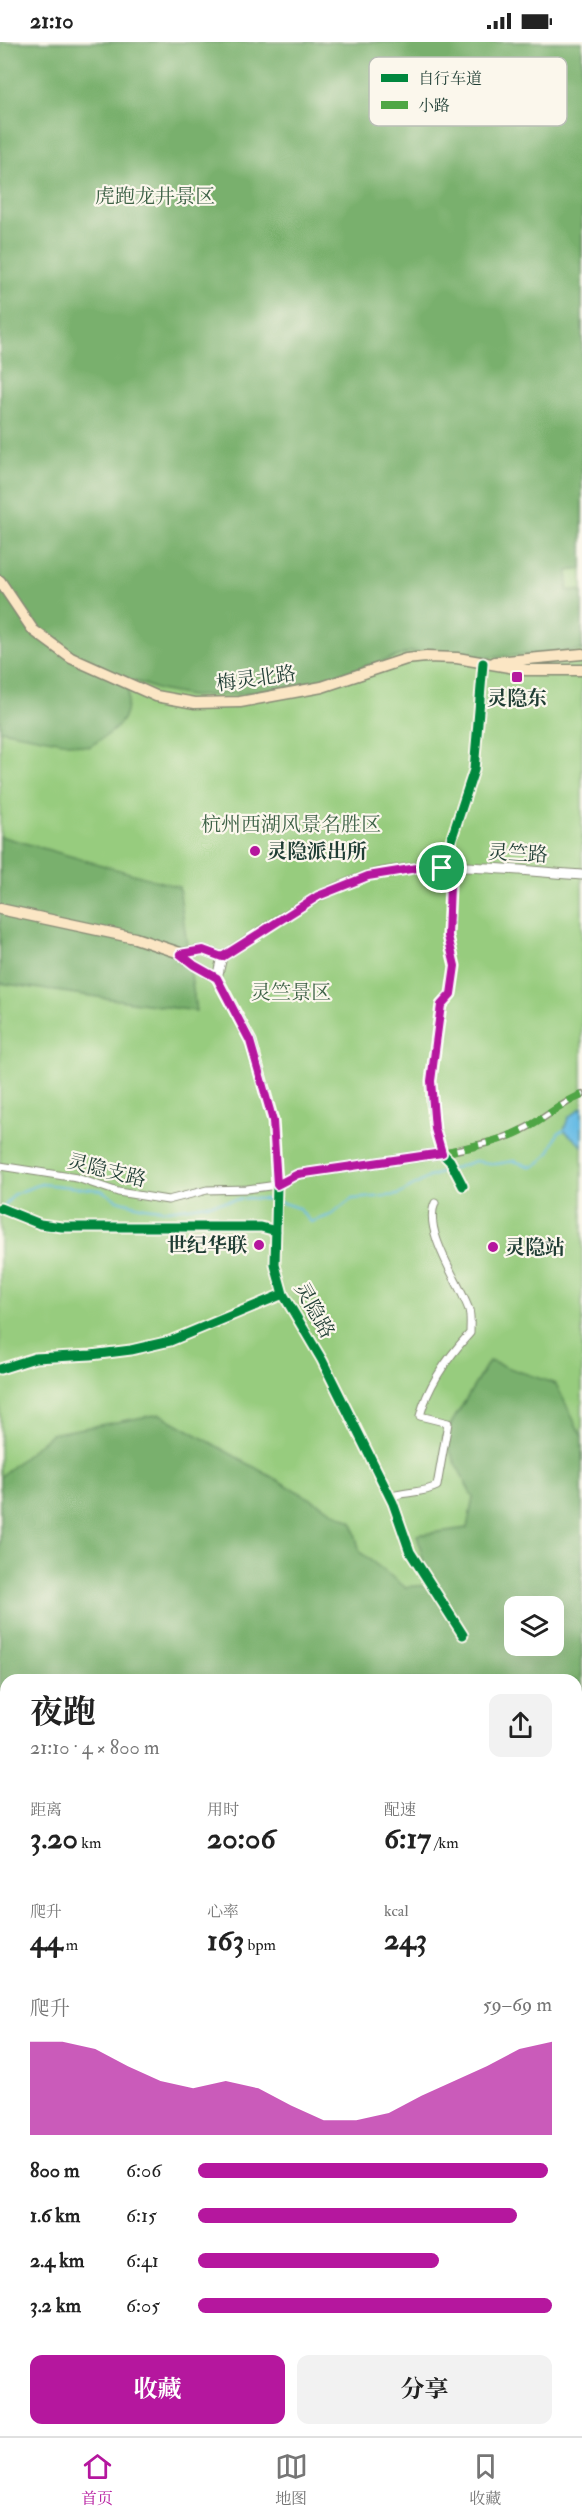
<!DOCTYPE html>
<html lang="zh">
<head>
<meta charset="utf-8">
<style>
  :root { --surface:#fff; --page:#f2f2f2; --text:#222; --muted:#767676; --line:#e0e0e0; --accent:#b5179e }
  body { margin:0; font-family:"IM FELL Double Pica","Noto Serif SC",serif; background:var(--page); color:var(--text); height:100vh; display:flex; flex-direction:column; font-size:22px; white-space:nowrap }
  * { box-sizing:border-box; margin:0 }
  p { font-size:20px; color:var(--muted) }
  .icon { flex:none; width:33px; height:33px; fill:none; stroke:currentColor; stroke-width:2; stroke-linecap:round; stroke-linejoin:round }
  .map { position:relative; flex:1; overflow:hidden }
  .panel { position:absolute; left:0px; top:1632px; width:582px; height:762px; display:flex; flex-direction:column; background:var(--surface); border-radius:18px 18px 0 0; box-shadow:0 6px 24px #0002 }
  .panel>* { flex:none }
  .fabs { position:absolute; left:504px; top:1554px; display:grid; gap:12px }
  .fabs a { display:grid; place-items:center; width:60px; height:60px; border-radius:12px; background:var(--surface); box-shadow:0 6px 24px #0002; font-size:30px }
  .pin { position:absolute; display:grid; place-items:center; width:51px; height:51px; color:#fff; margin:-26px; border:3px solid #fff; border-radius:50%; box-shadow:0 2px 6px #0007 }
  .round { display:grid; place-items:center; flex:none; width:63px; height:63px; border-radius:12px; background:var(--page) }
  .summary { display:flex; align-items:center; justify-content:space-between; height:102px; padding:0 30px }
  h1 { font-size:33px; font-weight:700; line-height:45px }
  .figures { display:grid; grid-template-columns:repeat(3,1fr); gap:9px; height:102px; padding:6px 30px }
  .figures div { display:grid; align-content:center }
  .figures b { font-size:30px; font-weight:700 }
  .figures small { font-size:16px; font-weight:400 }
  .figures p { font-size:16px }
  .chart { height:168px; padding:12px 30px }
  .chart p { display:flex; justify-content:space-between }
  .chart svg { width:100%; height:108px; margin-top:6px; fill:var(--accent); opacity:.7 }
  .button { display:flex; gap:12px; margin-top:auto; padding:12px 30px }
  .button a { flex:1; height:69px; border-radius:12px; background:var(--accent); color:#fff; font-size:24px; font-weight:700; line-height:69px; text-align:center }
  .button a+a { background:var(--page); color:var(--text) }
  ul { padding:0 30px; list-style:none; font-size:20px }
  li { display:grid; grid-template-columns:96px 72px 1fr; align-items:center; height:45px }
  li i { height:15px; border-radius:8px; background:var(--accent) }
  .status { display:flex; justify-content:space-between; align-items:center; height:42px; padding:0 30px; background:var(--surface); direction:ltr }
  .status svg { height:16px; fill:currentColor }
  .tabs { display:flex; justify-content:space-around; align-items:center; height:84px; border-top:2px solid var(--line); background:var(--surface); font-size:16px; color:var(--muted) }
  .tabs a { display:grid; justify-items:center; gap:3px }
  .tabs .current { color:var(--accent) }
  .map>svg:first-child { display:block }
</style>
</head>
<body>
<div class="status"><b>21:10</b><svg viewBox="0 0 49 12"><path d="M0 12V9h3v3zM5 12V6h3v6zM10 12V3h3v9zM15 12V0h3v12zM26 1h20v11H26zM47 4h2v5h-2z"/></svg></div>
<div class="map">
<svg width="582" height="2394" viewBox="0 0 582 2394">
  <rect width="100%" height="100%" fill="#fbf7ec"/>
  <filter id="ink" filterUnits="userSpaceOnUse"><feTurbulence type="fractalNoise" baseFrequency=".0167" numOctaves="2"/><feDisplacementMap in="SourceGraphic" scale="12" xChannelSelector="R" yChannelSelector="G"/><feConvolveMatrix kernelMatrix="1 2 1 2 8 2 1 2 1" color-interpolation-filters="sRGB"/></filter>
  <filter id="wash" filterUnits="userSpaceOnUse"><feTurbulence type="fractalNoise" baseFrequency=".008" numOctaves="4" result="noise"/><feDisplacementMap in="SourceGraphic" scale="24" xChannelSelector="R" yChannelSelector="G"/><feGaussianBlur stdDeviation="1.35" result="paint"/><feColorMatrix in="noise" values="0 0 0 0 0 0 0 0 0 0 0 0 0 0 0 0 0 1.4 0 .05"/><feComposite in="paint" operator="in"/></filter>
  <g filter="url(#wash)">
    <rect width="100%" height="100%" fill="#f1daba"/>
    <path fill="#97cc7e" stroke="#5b8459" stroke-width="1.5" fill-rule="evenodd" d="M0,0H582V2137L576,1638H6V2058L0,2062ZM514,1564H554V1604H514Z"/>
    <path fill="#79b06d" stroke="#4c7650" stroke-width="1.5" fill-rule="evenodd" d="M0,0H582V527L568,529L567,548L582,549V608L484,616L453,611L411,610L317,639L243,652L190,654L159,648L135,639L128,649C129,683 115,688 89,705L0,688Z
      M0,794L179,845L196,969L0,941Z
      M489,1319L556,1342L582,1395V2394H0V1435L51,1392L160,1372L352,1480L360,1510L405,1545L429,1543L417,1493L467,1486L473,1456L443,1395ZM514,1564H554V1604H514ZM6,1638H576V2388H6Z"/>
    <path fill="#68bce5" stroke="#447c8c" stroke-width="1.5" d="M582,1065V1104L564,1088L568,1076Z"/>
    <g fill="none" stroke-linecap="round" stroke-linejoin="round">
      <path stroke="#68bce5" stroke-width="2" d="M280,1160L298,1166L311,1180L331,1173L352,1157L398,1153L429,1135L475,1119L496,1122L514,1119L532,1125C547,1118 552,1106 558,1091L564,1088
        M0,1170L14,1152L41,1142L101,1148L117,1158L144,1165L168,1168L248,1156L275,1158"/>
    </g>
  </g>
  <g filter="url(#ink)">
    <g fill="none" stroke-linecap="round" stroke-linejoin="round">
      <defs>
        <path id="pedestrian" d="M442,1111C470,1105 501,1100 526,1086C546,1076 561,1061 582,1053"/>
        <path id="minor" d="M0,1124L77,1136L118,1150L168,1158L207,1148L247,1147L277,1143
          M463,1144L450,1119L442,1111L435,1087L432,1062L431,1039L441,963L451,952L455,924L448,894L450,843L442,826L474,728L483,621
          M0,1166L40,1182L62,1185H261L276,1189
          M0,1327L35,1316L91,1313L131,1308L170,1299L283,1252
          M393,1461L396,1453C411,1449 423,1451 437,1444L448,1381L420,1374C428,1343 448,1315 470,1291C470,1283 471,1275 469,1268C460,1241 422,1189 435,1161"/>
        <path id="tertiary" d="M180,911L194,923L217,936
          M180,911L203,908L222,915
          M222,915C268,885 314,851 367,834C424,816 521,829 582,833
          M217,936L251,999L273,1079L277,1143L275,1223L283,1252L322,1318L393,1461L410,1510L463,1593
          M217,936L222,915
          M277,1143L298,1132L442,1111"/>
        <path id="secondary" d="M0,539L33,588L71,616L156,654L195,661L240,660L322,645L406,617L426,615L457,616L526,628H582
          M495,620L582,612
          M0,867L135,896L180,911"/>
      </defs>
      <use href="#pedestrian" stroke="#888c77" stroke-width="8"/>
      <use href="#minor" stroke="#888c77" stroke-width="9"/>
      <use href="#tertiary" stroke="#888c77" stroke-width="11"/>
      <use href="#secondary" stroke="#888c77" stroke-width="13"/>
      <use href="#pedestrian" stroke="#fff" stroke-width="5"/>
      <use href="#minor" stroke="#fff" stroke-width="7"/>
      <use href="#tertiary" stroke="#fff" stroke-width="9"/>
      <use href="#secondary" stroke="#fbe6c4" stroke-width="10"/>
      <path stroke="#4fa644" stroke-width="8" stroke-dasharray="15 8" stroke-linecap="butt" d="M442,1111C470,1105 501,1100 526,1086C546,1076 561,1061 582,1053"/>
      <defs>
        <path id="cycleway" d="M217,936L251,999L273,1079L277,1143L275,1223L283,1252L322,1318L393,1461L410,1510L463,1593
          M463,1144L450,1119L442,1111L435,1087L432,1062L431,1039L441,963L451,952L455,924L448,894L450,843L442,826L474,728L483,621
          M0,1166L40,1182L62,1185H261L276,1189
          M0,1327L35,1316L91,1313L131,1308L170,1299L283,1252"/>
      </defs>
      <use href="#cycleway" stroke="#fbf7ec" stroke-width="13"/>
      <use href="#cycleway" stroke="#00873e" stroke-width="9"/>
    </g>
  </g>
  <g fill="none" stroke-linecap="round" stroke-linejoin="round" filter="url(#ink)">
    <defs>
      <path id="route" d="M423,825L442,826L450,843L448,894L455,924L451,952L441,963L431,1039L435,1087L442,1111L298,1132L277,1143L273,1079L250,999L217,936L194,923L180,912L203,908L222,915L318,854L368,834Z"/>
    </defs>
    <use href="#route" stroke="#fff" stroke-width="12"/>
    <use href="#route" stroke="#b5179e" stroke-width="8"/>
  </g>
  <g fill="#b5179e" stroke="#fbf7ec" stroke-width="2">
    <rect x="511" y="629" width="12" height="12" rx="3"/>
    <circle cx="255" cy="809" r="6"/>
    <circle cx="259" cy="1203" r="6"/>
    <circle cx="493" cy="1205" r="6"/>
  </g>
  <g text-anchor="middle" stroke-width="4.5" stroke-linejoin="round" paint-order="stroke">
    <g font-size="20" fill="#3d6146" stroke="#fbf7ec">
      <text x="155" y="161">虎跑龙井景区</text>
      <text x="291" y="789">杭州西湖风景名胜区</text>
      <text x="291" y="957">灵竺景区</text>
    </g>
    <g font-size="20" fill="#1f3d34" stroke="#fbf7ec">
      <text transform="translate(256 636) rotate(-8)" y="7">梅灵北路</text>
      <text transform="translate(518 811) rotate(3)" y="7">灵竺路</text>
      <text transform="translate(107 1128) rotate(14)" y="7">灵隐支路</text>
      <text transform="translate(315 1268) rotate(61)" y="7">灵隐路</text>
    </g>
    <g font-size="20" font-weight="bold" fill="#1f3d34" stroke="#fbf7ec" text-anchor="start">
      <text x="517" y="663" text-anchor="middle">灵隐东</text>
      <text x="267" y="816">灵隐派出所</text>
      <text x="247" y="1210" text-anchor="end">世纪华联</text>
      <text x="505" y="1212">灵隐站</text>
    </g>
  </g>
  <rect x="369" y="15" width="198" height="69" rx="9" fill="#fbf7ec" stroke="#b9bfb5" stroke-width="1.5"/>
  <rect x="381" y="32" width="27" height="8" fill="#00873e"/>
  <rect x="381" y="59" width="27" height="8" fill="#4fa644"/>
  <g font-size="16" fill="#1f3d34">
    <text x="418" y="42">自行车道</text>
    <text x="418" y="69">小路</text>
  </g>
</svg>
<div class="fabs">
<a><svg class="icon" aria-label="layers" viewBox="0 0 24 24"><path d="M12 4l9 5-9 5-9-5zM3 14l9 5 9-5"/></svg></a>
</div>
<div class="pin" style="left:442px;top:826px;background:#1e9e55"><svg class="icon" aria-label="arrive" viewBox="0 0 24 24"><path d="M6 21V4h12l-3 4 3 4H6"/></svg></div>
<section class="panel">
<div class="summary"><div><h1>夜跑</h1><p>21:10 · 4 × 800 m</p></div><a class="round"><svg class="icon" aria-label="share" viewBox="0 0 24 24"><path d="M12 15V3M7 8l5-5 5 5M5 13v7h14v-7"/></svg></a></div>
<div class="figures">
<div><p>距离</p><b>3.20<small> km</small></b></div>
<div><p>用时</p><b>20:06</b></div>
<div><p>配速</p><b>6:17<small> /km</small></b></div>
</div>
<div class="figures">
<div><p>爬升</p><b>44<small> m</small></b></div>
<div><p>心率</p><b>163<small> bpm</small></b></div>
<div><p>kcal</p><b>243</b></div>
</div>
<div class="chart"><p><span>爬升</span>59–69 m</p>
<svg viewBox="0 0 160 44" preserveAspectRatio="none"><path d="M0 44V6L10 6L20 9L30 16L40 22L50 25L60 22L70 25L80 32L90 38L100 38L110 35L120 28L130 22L140 16L150 9L160 6V44z"/></svg>
</div>
<ul>
<li><b>800 m</b>6:06<i style="width:99%"></i></li>
<li><b>1.6 km</b>6:15<i style="width:90%"></i></li>
<li><b>2.4 km</b>6:41<i style="width:68%"></i></li>
<li><b>3.2 km</b>6:05<i style="width:100%"></i></li>
</ul>
<div class="button"><a>收藏</a><a>分享</a></div>
</section>
</div>
<nav class="tabs">
<a class="current"><svg class="icon" aria-label="home" viewBox="0 0 24 24"><path d="M3 11l9-7 9 7M6 9v11h12V9"/></svg>首页</a>
<a><svg class="icon" aria-label="map" viewBox="0 0 24 24"><path d="M3 6l6-2 6 2 6-2v14l-6 2-6-2-6 2zM9 4v14M15 6v14"/></svg>地图</a>
<a><svg class="icon" aria-label="saved" viewBox="0 0 24 24"><path d="M7 4h10v16l-5-4-5 4z"/></svg>收藏</a>
</nav>
</body>
</html>
